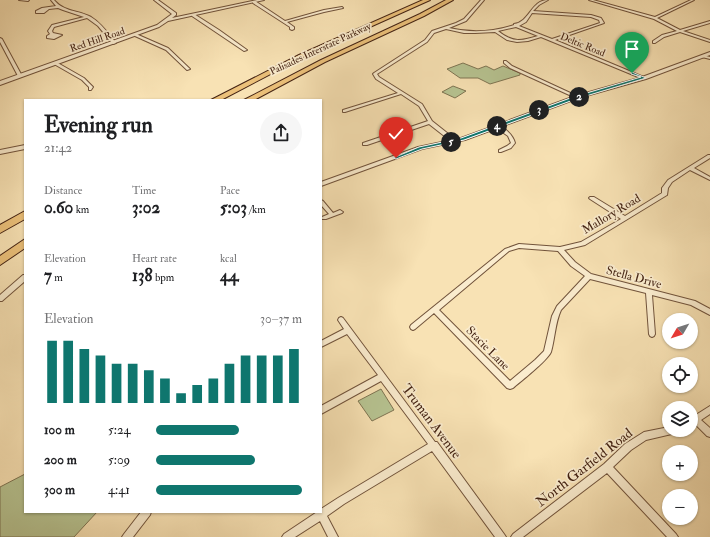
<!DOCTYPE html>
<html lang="en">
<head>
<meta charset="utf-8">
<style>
  :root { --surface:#fff; --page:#f6f6f6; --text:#202124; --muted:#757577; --accent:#0f766e }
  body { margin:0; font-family:"IM FELL Double Pica",serif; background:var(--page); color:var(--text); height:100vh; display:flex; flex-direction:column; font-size:15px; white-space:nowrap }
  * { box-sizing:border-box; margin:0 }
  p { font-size:13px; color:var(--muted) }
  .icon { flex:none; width:22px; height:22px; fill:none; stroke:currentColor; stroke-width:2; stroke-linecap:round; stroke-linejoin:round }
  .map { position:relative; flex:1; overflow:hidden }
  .drawer { position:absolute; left:24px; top:99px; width:298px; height:414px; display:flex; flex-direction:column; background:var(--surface); border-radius:0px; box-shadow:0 1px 3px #0004 }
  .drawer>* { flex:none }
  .needle { width:26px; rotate:231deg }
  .controls { position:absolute; left:662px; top:313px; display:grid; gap:8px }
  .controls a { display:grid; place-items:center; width:36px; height:36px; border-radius:50%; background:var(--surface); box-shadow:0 1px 3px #0004; font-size:20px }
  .pin { position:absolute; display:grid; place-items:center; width:34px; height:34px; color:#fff; margin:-41px -17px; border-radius:50% 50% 50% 0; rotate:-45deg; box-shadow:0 0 4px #0007 }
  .pin .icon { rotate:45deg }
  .km { position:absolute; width:20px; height:20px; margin:-10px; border-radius:50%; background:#222; color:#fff; font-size:11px; line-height:20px; text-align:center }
  .round { display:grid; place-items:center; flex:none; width:42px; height:42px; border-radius:21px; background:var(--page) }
  .headline { display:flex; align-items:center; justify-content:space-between; height:68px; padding:0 20px }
  h1 { font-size:22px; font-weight:700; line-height:30px }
  .stats { display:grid; grid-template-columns:repeat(3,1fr); gap:6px; height:68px; padding:4px 20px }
  .stats div { display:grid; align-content:center }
  .stats b { font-size:17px; font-weight:700 }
  .stats small { font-size:11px; font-weight:400 }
  .stats p { font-size:11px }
  .chart { height:112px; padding:8px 20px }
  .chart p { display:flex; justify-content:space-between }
  .chart svg { width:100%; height:72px; margin-top:4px; stroke:var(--accent); stroke-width:6 }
  ul { padding:0 20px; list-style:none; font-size:13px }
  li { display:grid; grid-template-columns:64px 48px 1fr; align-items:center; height:30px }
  li i { height:10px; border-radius:5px; background:var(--accent) }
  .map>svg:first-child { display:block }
</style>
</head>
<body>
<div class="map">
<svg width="710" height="537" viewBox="0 0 710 537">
  <rect width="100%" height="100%" fill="#f8e2b4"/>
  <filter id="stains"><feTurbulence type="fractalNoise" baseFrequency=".005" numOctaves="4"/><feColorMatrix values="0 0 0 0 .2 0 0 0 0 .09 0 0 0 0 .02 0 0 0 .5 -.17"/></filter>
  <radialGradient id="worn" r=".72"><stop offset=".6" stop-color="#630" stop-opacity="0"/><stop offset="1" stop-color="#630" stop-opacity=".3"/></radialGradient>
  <path fill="#b7c492" stroke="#7e7452" d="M463,63L478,69L486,66L494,70L503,66L520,73V75L490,84L478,78H460L447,69Z
    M453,86L466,91L455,98L442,92Z
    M381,389L394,410L372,421L358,401Z
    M25,474V512H97L74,537H0V487Z"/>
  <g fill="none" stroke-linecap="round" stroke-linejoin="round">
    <defs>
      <path id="minor" d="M19,0H29L28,1Z
        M51,0H54C64,12 78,10 91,17C101,23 109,34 116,43L113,44L98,26L87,18L54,27L52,31L53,33L62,35L54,39L47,38V36L50,34L48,31L52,25L84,17L63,10L58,8L49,9L44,13H36V11L42,8L56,6Z
        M481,0H484L466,21L449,28C470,33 493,32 514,25V24C530,22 531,0 548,0L539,5L533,11L591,15L601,18L604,23L555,40L646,78L643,79L541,37L528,41L517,42L507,40L495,32L475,33H464L446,29L434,33L427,42L377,74L379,77L422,104L432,121L456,140V142H452L429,124L367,145H363V143L428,121L419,106L401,94L345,112H343V110L398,93L376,79L373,74L374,73L425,40L432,31L456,23L464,19ZM532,13L591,17L599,20L600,23L552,39L519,26L526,22ZM516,27L538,36C521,41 513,43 498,31Z
        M589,0H593L655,17L691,0H694L657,18L680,30L710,21V23L683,31L710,40V42L680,32L664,37L655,43H653V41L662,35L677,31L654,19Z
        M253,1H255L285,21L324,10L342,7L343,8L324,12L287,22L294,27V29L292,30L290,29V27L253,3Z
        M192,14H194L219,30L247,50L244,51L192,16Z
        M136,34L168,48L190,69L187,70L166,50L135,36L134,35Z
        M0,38L2,39L22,76L21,77L18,76L0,42Z
        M702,55L710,57V59L702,57Z
        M504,61H506L512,66L579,97L576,98L510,68L504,63Z
        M54,62H56L84,78L93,87L91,90H89V87L82,80L54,64Z
        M495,125C504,126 513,135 515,143L511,148L501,152H499V150L507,146L511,143L508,136L495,127Z
        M708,155H710V158L694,168L710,177V180L690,170L672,182L668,188L667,195L585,245L564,250L575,262L591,274L695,301L710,309V315L691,305L652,295L655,334L654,336L652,337L650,336L649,334L646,293L590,279L561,310C555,323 555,338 551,352C547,361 521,381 513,388L510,389L507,388L434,313L415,329L413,330L411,329L410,327L411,325L505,249L519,244L560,247L581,242L621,219L590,199L589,198L590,197H594L625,216L662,193V188L668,180ZM519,248L558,251L571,266L585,276L557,306L552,316L544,351L535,360L510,381L439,310L509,251Z
        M321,200L323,201L333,213L340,210L343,212L342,213L326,219H322L321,218L322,217L329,214L321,205Z
        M23,275H25V281L2,301H0V295Z
        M341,317L343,318L435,442H437L504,534L506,537H495L432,451L344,504L327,516L338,537H328L320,521L295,537H282L284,534L317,512H321V509L338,498L428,444L381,381L321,414V406L378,375L347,334L321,347V341L344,329L338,320L339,318Z
        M710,406V414L701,420L710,428V437L707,436L695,424L691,426V418Z
        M669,427V430H677L676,433L646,440L631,450L613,467L676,534L678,537H667L607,473L523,537H511L513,534L604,464L625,444L644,432Z
        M141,512H151L150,515L133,537H122L124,534Z"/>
      <path id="tertiary" d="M154,0H158L176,13V15L172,18L257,0H264L168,21L159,27L0,85V81L157,25L172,14Z
        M710,52V55L646,79L579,98L465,140L422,149L321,186V182L418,147L461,138L575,96L642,77Z
        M25,145V149L0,154V150Z"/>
      <path id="motorway" d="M423,0H430L303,57L221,100H211L299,55Z
        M446,0H453L424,16L325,62L254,100H244L321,60L420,14Z
        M25,211V219L0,233V225Z
        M25,239V248L0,265V256Z"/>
    </defs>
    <use href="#minor" stroke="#71533b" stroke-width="2"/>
    <use href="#tertiary" stroke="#71533b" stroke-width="2"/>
    <use href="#motorway" stroke="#442313" stroke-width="2"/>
    <use href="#minor" fill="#faecce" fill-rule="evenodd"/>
    <use href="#tertiary" fill="#faecce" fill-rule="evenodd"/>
    <use href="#motorway" fill="#ecc17a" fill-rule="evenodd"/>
  </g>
  <path fill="#0f766e" stroke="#fff" d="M632,72L646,78L576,99L464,140L422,149L396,159L393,158L419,147L461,138L573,97L641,77L631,74Z"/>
  <g text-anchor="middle" stroke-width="3.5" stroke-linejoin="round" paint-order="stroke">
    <g font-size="10" fill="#442313" stroke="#faecce">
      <text transform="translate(97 39) rotate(-19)" y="4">Red Hill Road</text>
      <text transform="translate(583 44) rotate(22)" y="4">Deltic Road</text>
      <text transform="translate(320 48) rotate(-25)" y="4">Palisades Interstate Parkway</text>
    </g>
    <g font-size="12" fill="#442313" stroke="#faecce">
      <text transform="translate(611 214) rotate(-31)" y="4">Mallory Road</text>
      <text transform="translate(634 277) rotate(15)" y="4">Stella Drive</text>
      <text transform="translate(488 348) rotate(45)" y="4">Stacie Lane</text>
    </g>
    <g font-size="14" fill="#442313" stroke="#faecce">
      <text transform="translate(432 421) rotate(53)" y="5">Truman Avenue</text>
      <text transform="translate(584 467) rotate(-38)" y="5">North Garfield Road</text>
    </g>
  </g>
  <rect width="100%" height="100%" filter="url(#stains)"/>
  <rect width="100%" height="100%" fill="url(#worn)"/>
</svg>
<div class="controls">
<a><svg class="needle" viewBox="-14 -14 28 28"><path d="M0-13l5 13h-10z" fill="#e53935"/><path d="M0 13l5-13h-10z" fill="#757577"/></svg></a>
<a><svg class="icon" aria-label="locate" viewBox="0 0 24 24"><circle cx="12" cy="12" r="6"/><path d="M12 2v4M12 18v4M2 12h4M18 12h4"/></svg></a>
<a><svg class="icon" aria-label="layers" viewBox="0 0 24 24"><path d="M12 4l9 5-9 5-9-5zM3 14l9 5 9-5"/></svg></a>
<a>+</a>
<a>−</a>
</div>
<div class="pin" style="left:632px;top:73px;background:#1e9e55"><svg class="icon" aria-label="arrive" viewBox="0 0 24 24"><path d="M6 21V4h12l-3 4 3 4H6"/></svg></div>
<div class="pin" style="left:396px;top:158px;background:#d93025"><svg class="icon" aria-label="check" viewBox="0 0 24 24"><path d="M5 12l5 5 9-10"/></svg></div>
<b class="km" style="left:579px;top:97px">2</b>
<b class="km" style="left:539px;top:110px">3</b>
<b class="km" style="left:497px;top:126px">4</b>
<b class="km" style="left:451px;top:142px">5</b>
<section class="drawer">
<div class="headline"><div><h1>Evening run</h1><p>21:42</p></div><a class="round"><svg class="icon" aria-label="share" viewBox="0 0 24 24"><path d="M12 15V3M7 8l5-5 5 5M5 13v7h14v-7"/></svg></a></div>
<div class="stats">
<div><p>Distance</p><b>0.60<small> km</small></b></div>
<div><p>Time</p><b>3:02</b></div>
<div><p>Pace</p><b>5:03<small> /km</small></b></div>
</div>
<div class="stats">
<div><p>Elevation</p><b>7<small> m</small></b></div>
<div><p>Heart rate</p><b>138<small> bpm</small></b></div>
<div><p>kcal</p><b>44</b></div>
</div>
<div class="chart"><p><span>Elevation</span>30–37 m</p>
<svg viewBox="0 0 160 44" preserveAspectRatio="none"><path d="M5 44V6M15 44V6M25 44V11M35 44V15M45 44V20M55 44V20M65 44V24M75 44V29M85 44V38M95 44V33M105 44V29M115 44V20M125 44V15M135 44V15M145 44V15M155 44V11"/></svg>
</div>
<ul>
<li><b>100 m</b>5:24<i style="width:57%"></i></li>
<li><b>200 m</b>5:09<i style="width:68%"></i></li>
<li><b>300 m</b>4:41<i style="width:100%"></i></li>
</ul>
</section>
</div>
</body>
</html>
